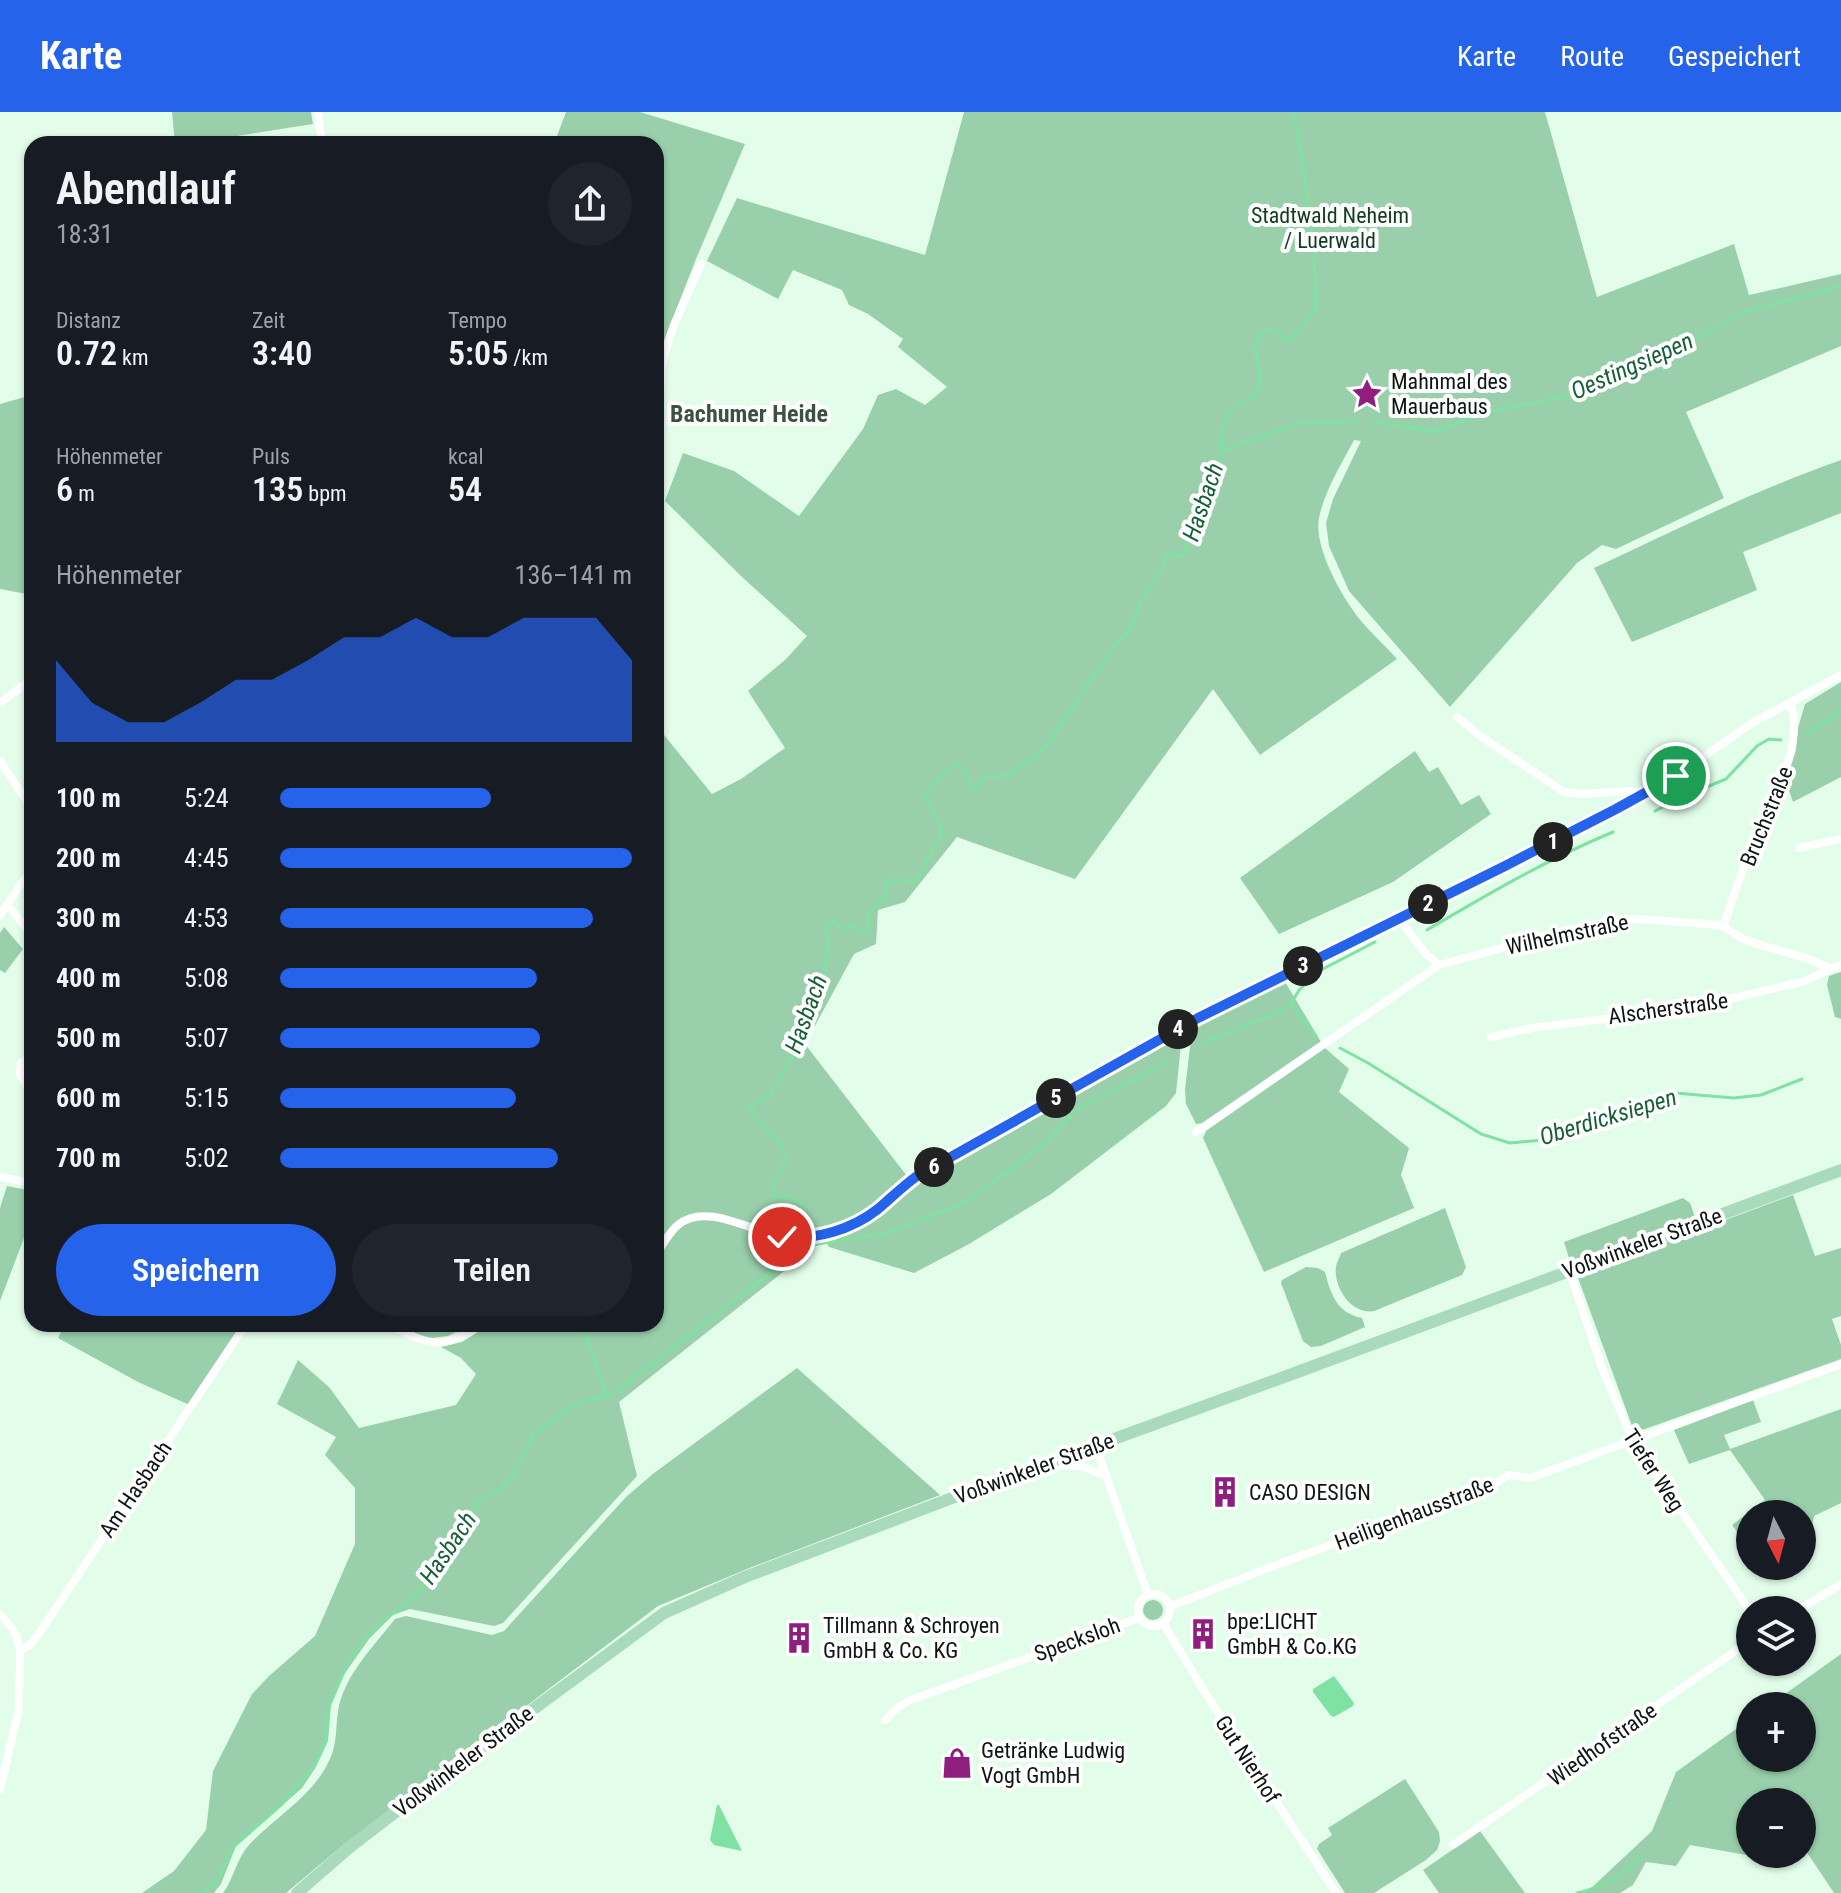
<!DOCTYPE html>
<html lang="de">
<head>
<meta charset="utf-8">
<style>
  :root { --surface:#171b24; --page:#20242c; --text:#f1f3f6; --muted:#9ea1a6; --accent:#2563eb }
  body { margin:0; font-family:"Roboto Condensed",sans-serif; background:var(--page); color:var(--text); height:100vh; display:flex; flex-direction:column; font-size:30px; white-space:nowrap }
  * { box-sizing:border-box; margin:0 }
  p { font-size:26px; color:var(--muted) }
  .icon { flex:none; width:44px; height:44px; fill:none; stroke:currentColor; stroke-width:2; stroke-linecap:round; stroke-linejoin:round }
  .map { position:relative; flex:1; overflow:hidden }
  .details { position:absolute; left:24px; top:24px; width:640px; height:1196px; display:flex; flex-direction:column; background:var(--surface); border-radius:24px; box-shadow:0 2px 6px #0004 }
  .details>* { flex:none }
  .needle { width:52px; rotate:174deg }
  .tools { position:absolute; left:1736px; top:1388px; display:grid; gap:16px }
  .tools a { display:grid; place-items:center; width:80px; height:80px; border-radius:50%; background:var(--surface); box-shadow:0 2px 6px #0004; font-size:40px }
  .pin { position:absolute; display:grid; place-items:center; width:68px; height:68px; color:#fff; margin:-34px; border:4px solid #fff; border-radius:50%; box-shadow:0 2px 8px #0007 }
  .km { position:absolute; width:40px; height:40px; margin:-20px; border-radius:50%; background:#222; color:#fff; font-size:22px; line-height:40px; text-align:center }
  .round { display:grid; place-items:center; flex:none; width:84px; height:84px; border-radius:42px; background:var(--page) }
  .overview { display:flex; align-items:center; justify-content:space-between; height:136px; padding:0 32px }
  h1 { font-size:44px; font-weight:600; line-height:60px }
  .stats { display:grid; grid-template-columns:repeat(3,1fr); gap:12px; height:136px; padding:8px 32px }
  .stats div { display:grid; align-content:center }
  .stats b { font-size:34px; font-weight:600 }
  .stats small { font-size:22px; font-weight:400 }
  .stats p { font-size:22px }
  .chart { height:224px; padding:16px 32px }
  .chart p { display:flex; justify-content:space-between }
  .chart svg { width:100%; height:144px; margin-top:8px; fill:var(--accent); opacity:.7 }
  .button { display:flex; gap:16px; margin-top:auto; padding:16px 32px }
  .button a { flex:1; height:92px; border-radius:48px; background:var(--accent); color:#fff; font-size:32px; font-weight:600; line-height:92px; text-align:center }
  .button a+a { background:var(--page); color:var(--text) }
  ul { padding:0 32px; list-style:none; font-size:26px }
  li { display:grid; grid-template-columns:128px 96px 1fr; align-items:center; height:60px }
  li i { height:20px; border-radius:10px; background:var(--accent) }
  header { display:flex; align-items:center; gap:48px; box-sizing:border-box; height:112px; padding:0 40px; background:var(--accent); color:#fff }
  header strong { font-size:38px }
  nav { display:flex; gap:44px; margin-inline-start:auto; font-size:28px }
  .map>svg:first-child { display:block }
</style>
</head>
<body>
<header>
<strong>Karte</strong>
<nav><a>Karte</a><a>Route</a><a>Gespeichert</a></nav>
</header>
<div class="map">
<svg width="1841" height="1781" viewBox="0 0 1841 1781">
  <rect width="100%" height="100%" fill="#e3fdeb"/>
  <path fill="#99d0ab" d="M172,0H311L313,12L186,32H175Z
    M566,0H640L745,32L696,147L658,244H656V32H554Z
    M964,0H1545L1597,185L1734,132L1749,183L1841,162V234L1686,300L1724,386L1616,437L1602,433L1577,451L1450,595L1349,479L1329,434L1326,411L1333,387L1361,329L1354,328C1342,351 1324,380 1319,406C1314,433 1337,475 1352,497C1364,515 1383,531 1397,547L1260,643L1213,577L1075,767L957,725L905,790L878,798L876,832L854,842L805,932L907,1064L861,1105L820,1121L799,1123L807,1141L619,1290L637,1364L503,1511L494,1514L410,1497L393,1503L369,1527L343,1564L331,1593L328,1629L316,1655L302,1676L236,1734L221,1772L214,1781H142L174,1759L206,1718L213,1659L252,1582L269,1564L315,1524L355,1432V1376L325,1343L336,1325L277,1292L298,1248L329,1275L359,1316L456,1293L476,1262L461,1246L441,1235L462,1230L491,1212H656V613L712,682L741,667L785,636L748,579L786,547L807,524L741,464L665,389L683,341L734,359L799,404L863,317L878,283L896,277L925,293L947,275L898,235L903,227L868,202L849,193L842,178L793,158L778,187L707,149L737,86L925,143Z
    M32,283V483L0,477V292Z
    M1841,348V401L1743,440L1757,478L1632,530L1594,456C1675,418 1756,378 1841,348Z
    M1841,570V665L1793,690L1786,670L1796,638L1798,616L1805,592Z
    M1415,639L1429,660L1438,655L1461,693L1479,683L1491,702L1393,770L1279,822L1240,766Z
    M4,815L23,837L5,861L0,858V821Z
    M1841,860V907L1835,905L1827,873L1829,864Z
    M1284,868L1321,930L1204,1011L1196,1012L1186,992L1185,978L1192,917Z
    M1171,926L1177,927L1181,933L1176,981L1166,994L1051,1082L969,1132L914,1161L829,1135L824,1128L846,1123L867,1114L913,1072Z
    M1325,936L1349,957L1339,980L1409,1036L1401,1063L1414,1096L1264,1160L1203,1026L1206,1019Z
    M7,1074L32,1079V1105L0,1189V1096Z
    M1793,1083L1815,1144L1841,1136V1204L1832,1207L1841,1233V1247L1645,1317L1636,1318L1632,1314L1577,1163Z
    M1683,1086L1690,1091L1695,1105L1570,1149L1564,1130Z
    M1445,1096L1466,1155L1462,1163L1374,1199C1352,1203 1333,1176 1336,1154C1337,1151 1340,1144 1341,1141Z
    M1306,1155L1318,1156L1325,1160C1331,1183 1337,1201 1362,1206L1365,1215L1321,1234L1311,1235L1303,1229L1281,1171L1282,1168Z
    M65,1212H231L239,1217L194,1295L138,1270L58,1226Z
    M394,1212H470L448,1224L425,1227Z
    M797,1256L940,1383L752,1455L658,1494L342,1734L286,1781H223C234,1767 236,1747 249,1733C276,1704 312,1685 329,1649C338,1632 335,1612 339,1594C347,1560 374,1534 395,1507L406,1504L492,1523L504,1519L626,1385L654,1361Z
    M1753,1288L1761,1310L1724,1323L1730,1337L1841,1297V1391L1814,1404L1809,1429L1802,1433V1402H1750V1436L1732,1413L1765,1388L1730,1338L1689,1352L1674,1318Z
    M1143 1498a10 10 0 1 1 20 0a10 10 0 1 1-20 0Z
    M1841,1542V1781H1834L1802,1733V1690H1750V1742H1769L1763,1746L1690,1733L1676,1754L1646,1750L1633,1773L1620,1781H1574L1588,1779L1652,1719L1676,1660L1750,1607V1646H1802V1594H1768Z
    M1405,1667L1439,1720L1440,1729L1437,1738L1426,1748L1374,1781H1345L1317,1737L1319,1732L1332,1723L1328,1716Z
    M1480,1719L1525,1781H1439L1423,1758Z"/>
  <path fill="#7fe1a4" d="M1334,1564L1354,1591L1353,1594L1334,1605L1331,1604L1313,1580V1577Z
    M717,1693H719L742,1739L714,1733L710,1728Z"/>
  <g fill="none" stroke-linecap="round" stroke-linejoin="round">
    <path stroke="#7fe1a4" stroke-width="3" d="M1373,309L1434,320L1490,299L1566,285L1612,259L1663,244L1743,201L1841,174
      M1221,339L1301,311L1356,309
      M1806,622L1841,599
      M1655,699L1680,686L1726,667L1757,634L1769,627L1781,628
      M1427,818C1488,782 1548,747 1613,720
      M1291,892L1316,924
      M1203,931L1279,900L1291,892L1299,878L1319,859L1375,830
      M1340,936L1368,951L1481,1022L1510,1031L1543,1028L1675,981L1734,986L1761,983L1802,967
      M805,1134L806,1117L802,1092L790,1085L772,1084C773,1078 774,1072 777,1066C780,1060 784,1054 785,1048C786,1023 755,1017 750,995L770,984L795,938L824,866L828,825L824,813L834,809L843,817L853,814L861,820H867L870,811L867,803L886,783V770L892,768L916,769L942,721L939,709L925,686L937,668L954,652L964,657L970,672L975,678L983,666L990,664L999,666L1011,661L1047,634L1114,534L1129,519L1140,491L1160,461L1168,442L1182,445C1187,437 1185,430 1188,422C1196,396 1213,373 1220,347C1223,333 1219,317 1228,304C1234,296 1248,285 1258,282L1260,261L1255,238L1258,224L1268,218H1277L1286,230L1302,216L1316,196L1314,143L1303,54L1294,0
      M581,1212L607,1284
      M200,1781L214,1772L223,1758L232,1736L282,1692L314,1654L326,1628L328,1597L349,1548L376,1514L417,1483L439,1449L453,1434L463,1411L482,1386L500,1377L513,1363L533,1323L563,1300L583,1289L607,1284L619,1277L805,1134L887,1121L964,1091L1047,1030L1075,999L1165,951
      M1577,1781C1599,1777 1626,1761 1641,1744"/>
    <path stroke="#fff" stroke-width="8" d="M318,0L322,32
      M656,430L661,261C666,223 686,187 701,152
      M0,591L32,567
      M1457,605L1480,624L1564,680L1582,682L1631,679L1641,683
      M0,649L32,697
      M1799,736L1841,727
      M7,792L32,823
      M0,803L32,756
      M1398,806L1427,843L1439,853
      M1724,814C1733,781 1747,747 1760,715C1776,675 1803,636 1791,591
      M1491,925L1532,916L1675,898L1712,891L1805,869L1830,857L1841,853
      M32,942L21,951L20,962L32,984
      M1196,1020L1439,853L1554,822L1622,808L1637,807L1719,813C1730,816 1736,825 1746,828C1774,839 1804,842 1830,857
      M0,1065L32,1071
      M656,1143C663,1133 669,1120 678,1113C705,1090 751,1119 779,1124C793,1127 809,1126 823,1123C867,1113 883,1088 917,1064L1198,906L1616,697L1676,664L1752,611L1841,563
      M1569,1158L1603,1259L1633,1329L1750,1499
      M388,1212C431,1234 439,1239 482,1212
      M1096,1335L1148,1483
      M1051,1353L1080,1354L1107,1364
      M1138 1498a16 16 0 1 1 32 0a16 16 0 1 1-32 0Z
      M1169,1495L1276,1453L1487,1376L1509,1363L1530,1366L1841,1252
      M1798,1498L1841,1472
      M0,1502L12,1516L17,1526L20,1539L19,1596L0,1678
      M1163,1511L1206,1582L1336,1781
      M20,1539L30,1533L40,1520L246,1212
      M885,1608L896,1597L908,1589L1139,1506
      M1453,1733L1750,1529"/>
    <path stroke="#a9dabb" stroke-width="12" d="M297,1781L350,1735L445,1662L664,1501L745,1465L952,1386L1303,1258L1841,1058"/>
  </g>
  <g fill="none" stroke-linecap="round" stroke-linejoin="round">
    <defs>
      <path id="route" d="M782,1125C816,1128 851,1118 878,1097C891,1086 903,1074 917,1064L1198,906L1505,754L1616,697L1676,664"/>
    </defs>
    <use href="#route" stroke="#fff" stroke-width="16"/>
    <use href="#route" stroke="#2563eb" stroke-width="10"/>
  </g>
  <defs>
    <symbol id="sight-bare" viewBox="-9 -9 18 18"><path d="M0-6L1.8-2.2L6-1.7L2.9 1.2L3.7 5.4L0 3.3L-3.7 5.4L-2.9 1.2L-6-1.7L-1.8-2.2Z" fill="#901e7f" stroke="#fff" stroke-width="2.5" paint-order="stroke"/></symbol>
    <symbol id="building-bare" viewBox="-9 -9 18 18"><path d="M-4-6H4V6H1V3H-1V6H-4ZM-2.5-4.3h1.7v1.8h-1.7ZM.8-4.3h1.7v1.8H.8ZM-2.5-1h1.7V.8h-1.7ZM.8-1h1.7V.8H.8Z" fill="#901e7f" stroke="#fff" stroke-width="2.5" paint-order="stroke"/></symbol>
    <symbol id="shop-bare" viewBox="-9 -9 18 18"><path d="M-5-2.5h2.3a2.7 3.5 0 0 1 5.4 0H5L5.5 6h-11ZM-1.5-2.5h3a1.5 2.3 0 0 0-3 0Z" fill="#901e7f" stroke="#fff" stroke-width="2.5" paint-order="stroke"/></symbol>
  </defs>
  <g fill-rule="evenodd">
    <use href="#sight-bare" x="1345" y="260" width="44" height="44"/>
    <use href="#building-bare" x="1203" y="1358" width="44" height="44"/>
    <use href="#building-bare" x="1181" y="1500" width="44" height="44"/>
    <use href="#building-bare" x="777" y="1504" width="44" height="44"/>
    <use href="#shop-bare" x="935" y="1629" width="44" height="44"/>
  </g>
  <g text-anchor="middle" stroke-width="8" stroke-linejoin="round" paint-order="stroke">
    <g font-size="22" fill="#123b23" stroke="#fff">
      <text x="1330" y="111">Stadtwald Neheim<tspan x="1330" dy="25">/ Luerwald</tspan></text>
    </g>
    <g font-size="22" fill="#0d1610" stroke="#fff" text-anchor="start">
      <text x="1391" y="277">Mahnmal des<tspan x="1391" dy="25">Mauerbaus</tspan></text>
      <text x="1249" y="1388">CASO DESIGN</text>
      <text x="1227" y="1517">bpe:LICHT<tspan x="1227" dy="25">GmbH &amp; Co.KG</tspan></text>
      <text x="823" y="1521">Tillmann &amp; Schroyen<tspan x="823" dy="25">GmbH &amp; Co. KG</tspan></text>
      <text x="981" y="1646">Getränke Ludwig<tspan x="981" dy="25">Vogt GmbH</tspan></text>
    </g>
    <g font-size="22" fill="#0d1610" stroke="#fff">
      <text transform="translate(1766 704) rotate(-68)" y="8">Bruchstraße</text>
      <text transform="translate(1567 822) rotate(-12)" y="8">Wilhelmstraße</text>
      <text transform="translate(1668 896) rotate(-8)" y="8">Alscherstraße</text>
      <text transform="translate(1642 1131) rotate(-20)" y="8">Voßwinkeler Straße</text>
      <text transform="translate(1034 1356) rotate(-20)" y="8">Voßwinkeler Straße</text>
      <text transform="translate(1654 1358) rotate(57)" y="8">Tiefer Weg</text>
      <text transform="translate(135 1377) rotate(-56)" y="8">Am Hasbach</text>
      <text transform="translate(1414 1401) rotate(-21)" y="8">Heiligenhausstraße</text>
      <text transform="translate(1077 1527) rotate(-20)" y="8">Specksloh</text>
      <text transform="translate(1602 1632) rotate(-35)" y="8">Wiedhofstraße</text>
      <text transform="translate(1248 1647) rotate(57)" y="8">Gut Nierhof</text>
      <text transform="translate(463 1649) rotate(-37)" y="8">Voßwinkeler Straße</text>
    </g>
    <g font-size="24" font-style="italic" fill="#175f38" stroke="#fff">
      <text transform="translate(1632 254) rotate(-24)" y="8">Oestingsiepen</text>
      <text transform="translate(1203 390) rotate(-71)" y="8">Hasbach</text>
      <text transform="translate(806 902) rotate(-70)" y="8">Hasbach</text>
      <text transform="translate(1608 1005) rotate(-17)" y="8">Oberdicksiepen</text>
      <text transform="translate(448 1436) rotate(-56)" y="8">Hasbach</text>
    </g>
    <g font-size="24" font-weight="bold" fill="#3c5142" stroke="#fff">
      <text x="749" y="310">Bachumer Heide</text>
    </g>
  </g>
</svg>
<div class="tools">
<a><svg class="needle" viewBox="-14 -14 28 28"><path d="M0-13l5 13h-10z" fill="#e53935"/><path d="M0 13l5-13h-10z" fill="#9ea1a6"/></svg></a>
<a><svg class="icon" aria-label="layers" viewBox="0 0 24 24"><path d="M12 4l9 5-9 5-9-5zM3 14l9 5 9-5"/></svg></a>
<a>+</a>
<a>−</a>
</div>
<div class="pin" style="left:1676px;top:664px;background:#1e9e55"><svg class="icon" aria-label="arrive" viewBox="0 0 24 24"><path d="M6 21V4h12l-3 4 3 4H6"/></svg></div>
<div class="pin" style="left:782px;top:1125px;background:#d93025"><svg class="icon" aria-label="check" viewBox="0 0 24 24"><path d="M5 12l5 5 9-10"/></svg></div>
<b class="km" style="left:1553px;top:730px">1</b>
<b class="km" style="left:1428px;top:792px">2</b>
<b class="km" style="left:1303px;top:854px">3</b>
<b class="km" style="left:1178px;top:917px">4</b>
<b class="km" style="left:1056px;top:986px">5</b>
<b class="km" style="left:934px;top:1055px">6</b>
<section class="details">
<div class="overview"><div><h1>Abendlauf</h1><p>18:31</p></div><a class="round"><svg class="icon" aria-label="share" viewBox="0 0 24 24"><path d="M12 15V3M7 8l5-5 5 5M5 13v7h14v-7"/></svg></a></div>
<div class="stats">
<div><p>Distanz</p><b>0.72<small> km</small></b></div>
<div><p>Zeit</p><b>3:40</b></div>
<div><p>Tempo</p><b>5:05<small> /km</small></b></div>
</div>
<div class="stats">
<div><p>Höhenmeter</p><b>6<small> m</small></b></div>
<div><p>Puls</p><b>135<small> bpm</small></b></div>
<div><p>kcal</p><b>54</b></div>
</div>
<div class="chart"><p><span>Höhenmeter</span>136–141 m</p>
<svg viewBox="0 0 160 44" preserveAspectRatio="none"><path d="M0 44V19L10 32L20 38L30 38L40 32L50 25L60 25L70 19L80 12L90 12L100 6L110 12L120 12L130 6L140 6L150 6L160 19V44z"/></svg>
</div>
<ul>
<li><b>100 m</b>5:24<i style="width:60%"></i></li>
<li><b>200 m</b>4:45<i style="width:100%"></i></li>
<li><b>300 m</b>4:53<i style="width:89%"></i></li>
<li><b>400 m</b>5:08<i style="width:73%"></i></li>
<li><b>500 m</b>5:07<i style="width:74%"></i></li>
<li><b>600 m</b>5:15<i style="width:67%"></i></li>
<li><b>700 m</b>5:02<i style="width:79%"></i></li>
</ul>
<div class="button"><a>Speichern</a><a>Teilen</a></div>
</section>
</div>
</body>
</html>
